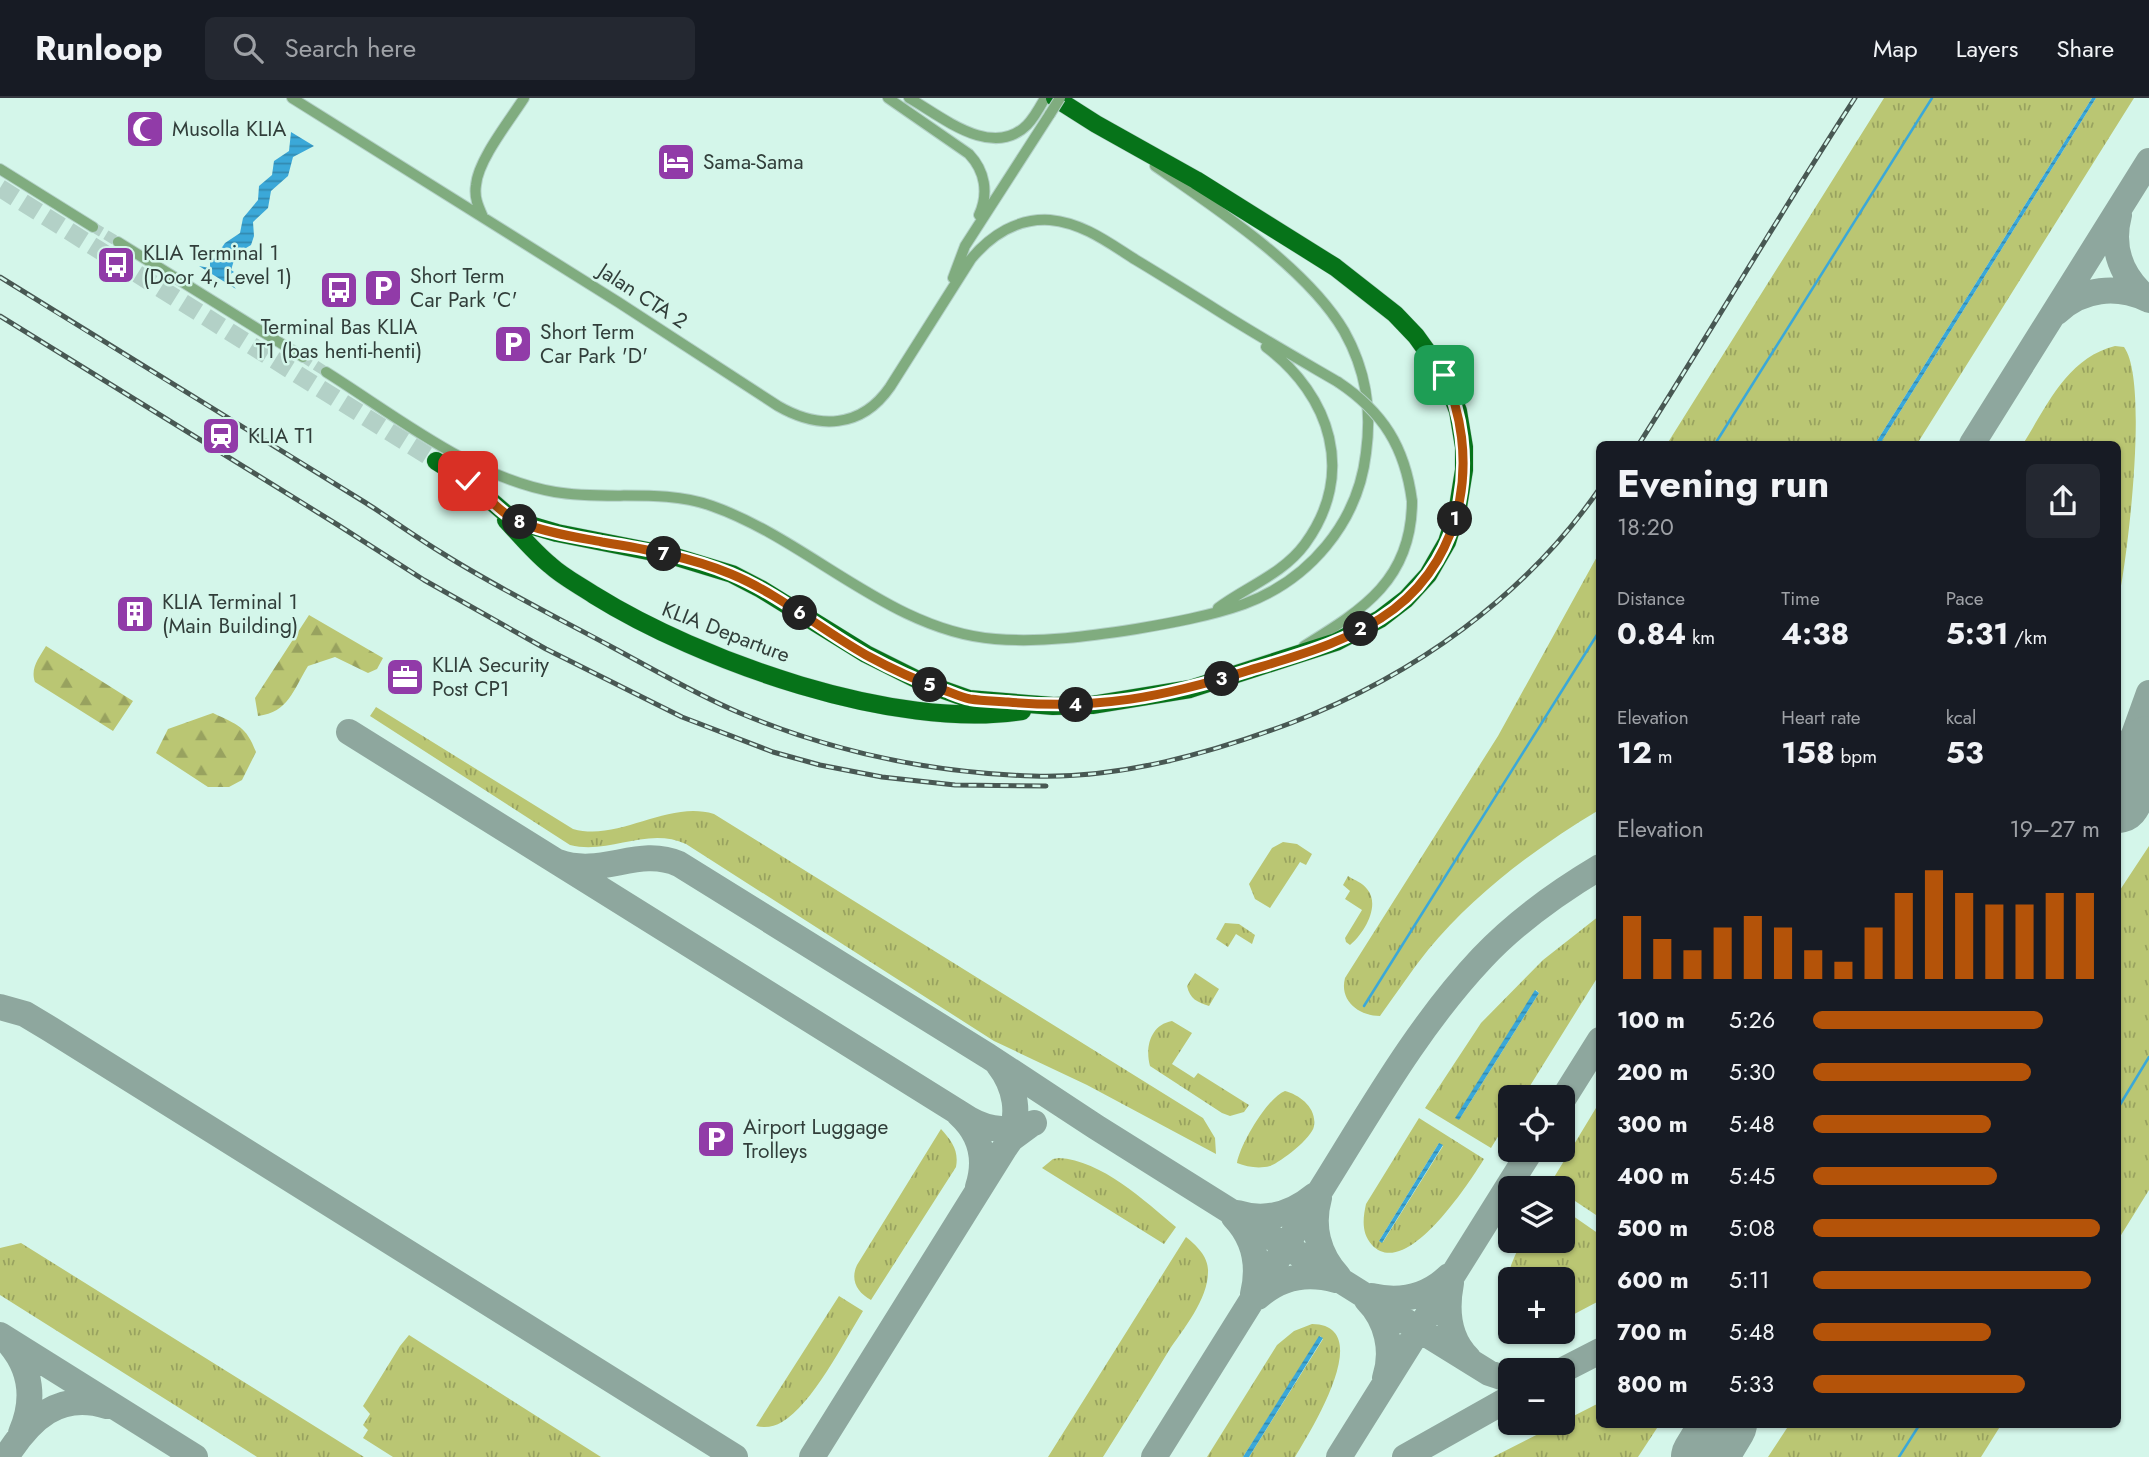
<!DOCTYPE html>
<html lang="en">
<head>
<meta charset="utf-8">
<style>
  :root { --surface:#171b24; --page:#242831; --text:#f1f3f6; --muted:#9ea1a6; --line:#363941; --accent:#b45309 }
  body { margin:0; font-family:Jost,sans-serif; background:var(--page); color:var(--text); height:100vh; display:flex; flex-direction:column; font-size:26px; white-space:nowrap }
  * { box-sizing:border-box; margin:0 }
  p { font-size:23px; color:var(--muted) }
  .icon { flex:none; width:38px; height:38px; fill:none; stroke:currentColor; stroke-width:2; stroke-linecap:round; stroke-linejoin:round }
  .map { position:relative; flex:1; overflow:hidden }
  .drawer { position:absolute; left:1596px; top:343px; width:525px; height:987px; display:flex; flex-direction:column; background:var(--surface); border-radius:10px; box-shadow:0 2px 5px #0004 }
  .drawer>* { flex:none }
  .controls { position:absolute; left:1498px; top:987px; display:grid; gap:14px }
  .controls a { display:grid; place-items:center; width:77px; height:77px; border-radius:10px; background:var(--surface); box-shadow:0 2px 5px #0004; font-size:35px }
  .pin { position:absolute; display:grid; place-items:center; width:60px; height:60px; color:#fff; margin:-30px; border-radius:14px; box-shadow:0 4px 10px #0006 }
  .km { position:absolute; width:35px; height:35px; margin:-18px; border-radius:50%; background:#222; color:#fff; font-size:19px; line-height:35px; text-align:center }
  .round { display:grid; place-items:center; flex:none; width:74px; height:74px; border-radius:10px; background:var(--page) }
  .summary { display:flex; align-items:center; justify-content:space-between; height:119px; padding:0 21px }
  h1 { font-size:38px; font-weight:700; line-height:52px }
  .metrics { display:grid; grid-template-columns:repeat(3,1fr); gap:10px; height:119px; padding:7px 21px }
  .metrics div { display:grid; align-content:center }
  .metrics b { font-size:30px; font-weight:700 }
  .metrics small { font-size:19px; font-weight:400 }
  .metrics p { font-size:19px }
  .chart { height:196px; padding:14px 21px }
  .chart p { display:flex; justify-content:space-between }
  .chart svg { width:100%; height:126px; margin-top:7px; stroke:var(--accent); stroke-width:6 }
  ul { padding:0 21px; list-style:none; font-size:23px }
  li { display:grid; grid-template-columns:112px 84px 1fr; align-items:center; height:52px }
  li i { height:18px; border-radius:9px; background:var(--accent) }
  header { display:flex; align-items:center; gap:42px; box-sizing:border-box; height:98px; padding:0 35px; background:var(--surface); border-bottom:2px solid var(--line) }
  header strong { font-size:33px }
  nav { display:flex; gap:38px; margin-inline-start:auto; font-size:24px }
  .search { width:490px; height:63px; background:var(--page); display:flex; align-items:center; gap:18px; box-sizing:border-box; padding:0 24px; border-radius:10px; color:var(--muted); font-size:26px }
  .map>svg:first-child { display:block }
</style>
</head>
<body>
<header>
<strong>Runloop</strong>
<div class="search"><svg class="icon" aria-label="search" viewBox="0 0 24 24"><circle cx="10" cy="10" r="6"/><path d="M15 15l6 6"/></svg>Search here</div>
<nav><a>Map</a><a>Layers</a><a>Share</a></nav>
</header>
<div class="map">
<svg width="2149" height="1359" viewBox="0 0 2149 1359">
  <defs>
    <pattern id="grass-tufts" width="24" height="20" patternUnits="userSpaceOnUse" patternTransform="scale(1.75)"><rect width="24" height="20" fill="#bac673"/><path d="M3 7l-1-3M5 7V3M7 7l1-3M15 17l-1-3M17 17v-4M19 17l1-3" fill="none" stroke="#98a25f"/></pattern>
    <pattern id="forest-firs" width="22" height="20" patternUnits="userSpaceOnUse" patternTransform="scale(1.75)"><rect width="22" height="20" fill="#bac673"/><path d="M5 1l3.5 6h-7zM16 11l3.5 6h-7z" fill="#98a25f"/></pattern>
    <pattern id="water-rules" width="6" height="5" patternUnits="userSpaceOnUse" patternTransform="scale(1.75)"><rect width="6" height="5" fill="#3ba8d8"/><path d="M0 2.5h6" fill="none" stroke="#328ab0"/></pattern>
  </defs>
  <rect width="100%" height="100%" fill="#d4f6ea"/>
  <path fill="url(#grass-tufts)" fill-rule="evenodd" d="M1884,0H2092L1875,346H1667Z
    M2096,0H2134L1917,346H1880Z
    M2115,248L2124,249C2149,283 2128,457 2118,505V346H2023C2047,308 2067,260 2115,248Z
    M1599,455V712C1537,749 1474,796 1428,852C1411,873 1396,896 1380,918C1359,918 1339,903 1345,880L1498,638Z
    M376,609L573,731C620,744 667,702 714,716L1203,1020L1215,1040L1216,1056L1087,987L994,943L686,746C647,728 610,757 570,747L370,618Z
    M1283,744L1297,746L1312,756L1306,767L1300,764L1270,810L1255,801L1249,786L1272,750Z
    M2149,748V1092L2118,1142V795Z
    M1348,778C1354,782 1363,785 1367,791C1381,807 1364,836 1350,847L1346,844L1345,840L1362,812L1345,801L1350,793L1343,787Z
    M1599,818V877L1523,999H1510V1019L1491,1050L1425,1010L1481,925L1543,862ZM1536,892L1539,895L1459,1022Z
    M1225,825L1239,826L1255,837L1252,846L1236,836L1228,849L1216,841Z
    M1195,875L1219,891L1209,908C1197,904 1190,901 1187,888Z
    M1172,923L1192,935L1172,966L1194,980L1198,975L1249,1007L1244,1014L1230,1018L1222,1015L1150,968C1145,950 1150,927 1172,923Z
    M1285,993C1300,997 1317,1010 1314,1028C1312,1040 1281,1064 1270,1068C1259,1071 1247,1069 1237,1065C1240,1047 1267,1000 1285,993Z
    M1599,1005L1600,1119H1599L1563,1095V1090H1556L1550,1086Z
    M1419,1020L1484,1061C1469,1085 1406,1183 1372,1147C1361,1135 1363,1120 1366,1106ZM1439,1045L1443,1048L1383,1144L1379,1143Z
    M941,1031C952,1043 959,1053 956,1069L871,1202C857,1194 850,1182 857,1167Z
    M1059,1060C1101,1062 1145,1103 1176,1129L1164,1146L1042,1070L1053,1061Z
    M1563,1111L1599,1136V1203L1563,1222V1181H1510V1221C1498,1196 1510,1166 1522,1143H1563Z
    M1186,1139C1196,1147 1209,1159 1208,1174C1208,1202 1183,1231 1168,1254C1147,1289 1125,1324 1103,1359H1048Z
    M21,1145L364,1359H257L0,1197V1150Z
    M839,1198L863,1213C844,1244 812,1307 782,1324C774,1329 765,1330 756,1328Z
    M1312,1226C1378,1227 1309,1335 1295,1359H1249L1323,1241L1320,1238L1243,1359H1207L1277,1247L1294,1233Z
    M409,1237L601,1359H393L363,1340L368,1332L363,1327L370,1316L363,1308L400,1248Z
    M1599,1305L1600,1326L1659,1327L1638,1359H1493Z
    M1789,1327V1326L2001,1327L1981,1359H1768Z"/>
  <path fill="url(#forest-firs)" d="M309,517L383,560L377,571L368,575L335,559L308,568C293,592 289,614 258,618L255,600Z
    M46,548L133,603L113,633L35,584C30,570 39,560 46,548Z
    M213,615C238,627 246,628 256,654L242,682L229,689H208L156,655L168,631Z"/>
  <path fill="url(#water-rules)" d="M2092,0H2096L1880,346H1875Z
    M291,34L314,48L293,59L288,78L271,93L268,110L253,124L254,138L251,147L236,156L231,172L234,174L229,177L228,182L236,191L199,168L210,170V159L214,161L225,145L240,135L243,120L258,102L259,88L272,77L274,63L289,53Z
    M1535,892L1539,895L1459,1022L1455,1020Z
    M1439,1045L1443,1047L1382,1145L1379,1143Z
    M1319,1238L1323,1240L1249,1359H1243Z"/>
  <g fill="none" stroke-linecap="round" stroke-linejoin="round">
    <path stroke="#3ba8d8" stroke-width="2.5" d="M1715,346L1932,0
      M1364,908L1600,532
      M2118,1010L2149,959
      M1899,1359L1920,1326"/>
    <path stroke="#8ea79e" stroke-width="26" d="M2119,117C2110,151 2122,180 2149,202
      M2057,214C2082,190 2117,187 2147,201
      M1972,346L2149,63
      M349,634L969,1021C992,1034 1010,1033 1034,1025
      M2118,681L2149,595
      M558,764C602,780 638,748 679,766L988,958L1096,1029L1418,1231L1489,1275L1510,1282
      M0,909L25,916L50,931L735,1359
      M998,966C1016,989 1021,1017 1008,1044
      M1563,1001L1600,942
      M959,1016C980,1035 987,1061 978,1089
      M1319,1100C1311,1128 1318,1156 1338,1178
      M1237,1115C1265,1124 1292,1116 1315,1097
      M1234,1119C1255,1141 1260,1167 1253,1196
      M1451,1185C1446,1211 1448,1240 1468,1260
      M1371,1198C1400,1205 1427,1199 1449,1178
      M1258,1199C1280,1179 1308,1174 1336,1182
      M1367,1202C1387,1222 1394,1253 1385,1280
      M0,1237L195,1359
      M8,1244C32,1271 35,1303 21,1335
      M1563,1272L1600,1253
      M6,1359C30,1321 59,1293 107,1308
      M812,1359L1004,1051L1011,1041L1030,1027
      M1154,1359C1209,1272 1263,1185 1317,1098C1368,1017 1416,930 1482,860C1516,824 1558,794 1600,769
      M1339,1359L1531,1052
      M1405,1359L1510,1300"/>
    <path stroke="#8ea79e" stroke-width="66" d="M2118,702L2149,651
      M1704,1359L1724,1326"/>
    <path stroke="#b3d1c7" stroke-width="10" stroke-dasharray="10 5" stroke-linecap="butt" d="M93,129L118,144
      M303,259L326,274"/>
    <path stroke="#b3d1c7" stroke-width="18" stroke-dasharray="18 9" stroke-linecap="butt" d="M0,90L436,363"/>
    <defs>
      <path id="minor" d="M292,0L618,204L778,308C818,331 861,331 890,289L971,161C991,137 1018,120 1050,122C1083,125 1109,145 1136,162C1161,177 1185,192 1209,207C1251,234 1295,259 1338,284
        M888,0L969,56C985,73 989,95 979,117
        M909,0C941,18 992,62 1027,27C1034,20 1040,9 1045,0
        M0,71L93,129
        M483,119C478,108 474,99 476,87C478,62 510,22 524,0
        M118,144L303,259
        M953,180L965,148L1050,16
        M326,274C396,318 473,380 555,394C606,403 662,390 712,408C809,442 890,533 995,541C1042,545 1090,538 1136,531C1171,525 1210,518 1244,506C1309,482 1358,425 1366,355C1372,311 1366,272 1344,233C1307,170 1216,110 1155,68
        M1218,510C1246,489 1283,476 1305,446C1356,376 1331,298 1266,249
        M1304,548C1364,511 1412,481 1412,403"/>
      <path id="primary" d="M436,363L468,383L505,415L523,425L557,435L673,458L732,476L761,491L866,556L924,585L969,601L1053,608L1092,607L1190,591L1336,544L1380,521L1406,501L1428,477L1447,444L1458,409L1464,372V349L1458,313L1444,277L1416,238L1395,216L1335,169L1196,82L1096,26L1055,0
        M506,422C520,437 534,454 550,467C563,479 579,487 594,497C700,563 896,633 1022,613"/>
    </defs>
    <use href="#minor" stroke="#b3d1c7" stroke-width="12"/>
    <use href="#primary" stroke="#b3d1c7" stroke-width="19"/>
    <use href="#minor" stroke="#80ac7f" stroke-width="10"/>
    <use href="#primary" stroke="#067319" stroke-width="18"/>
    <defs>
      <path id="rail" d="M0,179C121,255 244,329 366,405C391,421 416,439 442,455C496,489 554,518 610,548C653,571 695,596 740,615C833,654 933,675 1033,678C1120,681 1211,655 1291,625C1413,578 1525,499 1600,390
        M0,218L338,427L424,482L546,551L682,619L773,654L820,667L882,679L955,687L1046,688
        M1639,346C1712,231 1781,114 1855,0"/>
    </defs>
    <use href="#rail" stroke="#485853" stroke-width="5"/>
    <use href="#rail" stroke="#d4f6ea" stroke-width="2.5" stroke-dasharray="8" stroke-linecap="butt"/>
    <defs>
      <path id="minor-bridge" d="M1050,16L1060,0
        M1338,284C1383,314 1405,349 1412,403"/>
    </defs>
    <use href="#minor-bridge" stroke="#b3d1c7" stroke-width="12" stroke-linecap="butt"/>
    <use href="#minor-bridge" stroke="#80ac7f" stroke-width="10"/>
  </g>
  <g fill="none" stroke-linecap="round" stroke-linejoin="round">
    <defs>
      <path id="route" d="M468,383C486,396 501,417 522,425C548,435 576,439 602,444C645,451 690,459 731,476C779,496 820,531 866,557C890,570 915,582 941,591C950,594 960,599 970,601C983,603 996,603 1008,604C1097,612 1165,599 1250,572C1300,557 1352,543 1394,511C1466,456 1480,356 1444,277"/>
    </defs>
    <use href="#route" stroke="#fff" stroke-width="14"/>
    <use href="#route" stroke="#b45309" stroke-width="9"/>
  </g>
  <defs>
    <symbol id="mosque-square" viewBox="-11 -11 22 22"><rect x="-9" y="-9" width="18" height="18" rx="4" fill="#913ba8" stroke="#d4f6ea"/><path d="M3.5-4.9A6 6 0 1 0 3.5 4.9A5 5 0 1 1 3.5-4.9Z" fill="#fff"/></symbol>
    <symbol id="hotel-square" viewBox="-11 -11 22 22"><rect x="-9" y="-9" width="18" height="18" rx="4" fill="#913ba8" stroke="#d4f6ea"/><path d="M-6-4.5h1.5V1H6V5H4.5V3h-9V5H-6ZM-4 0a1.8 1.8 0 1 1 3.6 0ZM.5 0V-2.5h3Q6-2.5 6 0Z" fill="#fff"/></symbol>
    <symbol id="bus-square" viewBox="-11 -11 22 22"><rect x="-9" y="-9" width="18" height="18" rx="4" fill="#913ba8" stroke="#d4f6ea"/><path d="M-5-6H5V4H4V6H2V4H-2V6H-4V4H-5ZM-3.5-4V0h7V-4ZM-3.5 1.2v1.5H-2V1.2ZM2 1.2v1.5H3.5V1.2Z" fill="#fff"/></symbol>
    <symbol id="parking-square" viewBox="-11 -11 22 22"><rect x="-9" y="-9" width="18" height="18" rx="4" fill="#913ba8" stroke="#d4f6ea"/><path d="M-3.5-5.5H1a3.5 3.5 0 0 1 0 7H-1V5.5H-3.5ZM-1-3.4V-.6H.8a1.4 1.4 0 0 0 0-2.8Z" fill="#fff"/></symbol>
    <symbol id="station-square" viewBox="-11 -11 22 22"><rect x="-9" y="-9" width="18" height="18" rx="4" fill="#913ba8" stroke="#d4f6ea"/><path d="M-3-6H3Q5-6 5-4V2Q5 4 3 4L4.5 6H3L1.5 4h-3L-3 6H-4.5L-3 4Q-5 4-5 2V-4Q-5-6-3-6ZM-3.5-4v3h7v-3ZM-3.5 1v1.5H-2V1ZM2 1v1.5H3.5V1Z" fill="#fff"/></symbol>
    <symbol id="building-square" viewBox="-11 -11 22 22"><rect x="-9" y="-9" width="18" height="18" rx="4" fill="#913ba8" stroke="#d4f6ea"/><path d="M-4-6H4V6H1V3H-1V6H-4ZM-2.5-4.3h1.7v1.8h-1.7ZM.8-4.3h1.7v1.8H.8ZM-2.5-1h1.7V.8h-1.7ZM.8-1h1.7V.8H.8Z" fill="#fff"/></symbol>
    <symbol id="office-square" viewBox="-11 -11 22 22"><rect x="-9" y="-9" width="18" height="18" rx="4" fill="#913ba8" stroke="#d4f6ea"/><path d="M-6-3h4V-5.5h4V-3h4V5H-6ZM-1-4.5V-3h2v-1.5ZM-6 0V1H6V0Z" fill="#fff"/></symbol>
  </defs>
  <g fill-rule="evenodd">
    <use href="#mosque-square" x="123" y="9" width="44" height="44"/>
    <use href="#hotel-square" x="654" y="42" width="44" height="44"/>
    <use href="#bus-square" x="94" y="145" width="44" height="44"/>
    <use href="#parking-square" x="361" y="168" width="44" height="44"/>
    <use href="#bus-square" x="317" y="170" width="44" height="44"/>
    <use href="#parking-square" x="491" y="224" width="44" height="44"/>
    <use href="#station-square" x="199" y="316" width="44" height="44"/>
    <use href="#building-square" x="113" y="494" width="44" height="44"/>
    <use href="#office-square" x="383" y="557" width="44" height="44"/>
    <use href="#parking-square" x="694" y="1019" width="44" height="44"/>
  </g>
  <g text-anchor="middle" stroke-width="5" stroke-linejoin="round" paint-order="stroke">
    <g font-size="21" fill="#313e3a" stroke="#d4f6ea" text-anchor="start">
      <text x="172" y="38">Musolla KLIA</text>
      <text x="703" y="71">Sama-Sama</text>
      <text x="143" y="162">KLIA Terminal 1<tspan x="143" dy="24">(Door 4, Level 1)</tspan></text>
      <text x="410" y="185">Short Term<tspan x="410" dy="24">Car Park 'C'</tspan></text>
      <text x="339" y="236" text-anchor="middle">Terminal Bas KLIA<tspan x="339" dy="24">T1 (bas henti-henti)</tspan></text>
      <text x="540" y="241">Short Term<tspan x="540" dy="24">Car Park 'D'</tspan></text>
      <text x="248" y="345">KLIA T1</text>
      <text x="162" y="511">KLIA Terminal 1<tspan x="162" dy="24">(Main Building)</tspan></text>
      <text x="432" y="574">KLIA Security<tspan x="432" dy="24">Post CP1</tspan></text>
      <text x="743" y="1036">Airport Luggage<tspan x="743" dy="24">Trolleys</tspan></text>
    </g>
    <g font-size="21" fill="#313e3a" stroke="#d4f6ea">
      <text transform="translate(643 198) rotate(33)" y="7">Jalan CTA 2</text>
      <text transform="translate(726 534) rotate(21)" y="7">KLIA Departure</text>
    </g>
  </g>
</svg>
<div class="controls">
<a><svg class="icon" aria-label="locate" viewBox="0 0 24 24"><circle cx="12" cy="12" r="6"/><path d="M12 2v4M12 18v4M2 12h4M18 12h4"/></svg></a>
<a><svg class="icon" aria-label="layers" viewBox="0 0 24 24"><path d="M12 4l9 5-9 5-9-5zM3 14l9 5 9-5"/></svg></a>
<a>+</a>
<a>−</a>
</div>
<div class="pin" style="left:1444px;top:277px;background:#1e9e55"><svg class="icon" aria-label="arrive" viewBox="0 0 24 24"><path d="M6 21V4h12l-3 4 3 4H6"/></svg></div>
<div class="pin" style="left:468px;top:383px;background:#d93025"><svg class="icon" aria-label="check" viewBox="0 0 24 24"><path d="M5 12l5 5 9-10"/></svg></div>
<b class="km" style="left:1455px;top:421px">1</b>
<b class="km" style="left:1361px;top:531px">2</b>
<b class="km" style="left:1222px;top:581px">3</b>
<b class="km" style="left:1076px;top:607px">4</b>
<b class="km" style="left:930px;top:587px">5</b>
<b class="km" style="left:800px;top:515px">6</b>
<b class="km" style="left:664px;top:456px">7</b>
<b class="km" style="left:520px;top:424px">8</b>
<section class="drawer">
<div class="summary"><div><h1>Evening run</h1><p>18:20</p></div><a class="round"><svg class="icon" aria-label="share" viewBox="0 0 24 24"><path d="M12 15V3M7 8l5-5 5 5M5 13v7h14v-7"/></svg></a></div>
<div class="metrics">
<div><p>Distance</p><b>0.84<small> km</small></b></div>
<div><p>Time</p><b>4:38</b></div>
<div><p>Pace</p><b>5:31<small> /km</small></b></div>
</div>
<div class="metrics">
<div><p>Elevation</p><b>12<small> m</small></b></div>
<div><p>Heart rate</p><b>158<small> bpm</small></b></div>
<div><p>kcal</p><b>53</b></div>
</div>
<div class="chart"><p><span>Elevation</span>19–27 m</p>
<svg viewBox="0 0 160 44" preserveAspectRatio="none"><path d="M5 44V22M15 44V30M25 44V34M35 44V26M45 44V22M55 44V26M65 44V34M75 44V38M85 44V26M95 44V14M105 44V6M115 44V14M125 44V18M135 44V18M145 44V14M155 44V14"/></svg>
</div>
<ul>
<li><b>100 m</b>5:26<i style="width:80%"></i></li>
<li><b>200 m</b>5:30<i style="width:76%"></i></li>
<li><b>300 m</b>5:48<i style="width:62%"></i></li>
<li><b>400 m</b>5:45<i style="width:64%"></i></li>
<li><b>500 m</b>5:08<i style="width:100%"></i></li>
<li><b>600 m</b>5:11<i style="width:97%"></i></li>
<li><b>700 m</b>5:48<i style="width:62%"></i></li>
<li><b>800 m</b>5:33<i style="width:74%"></i></li>
</ul>
</section>
</div>
</body>
</html>
